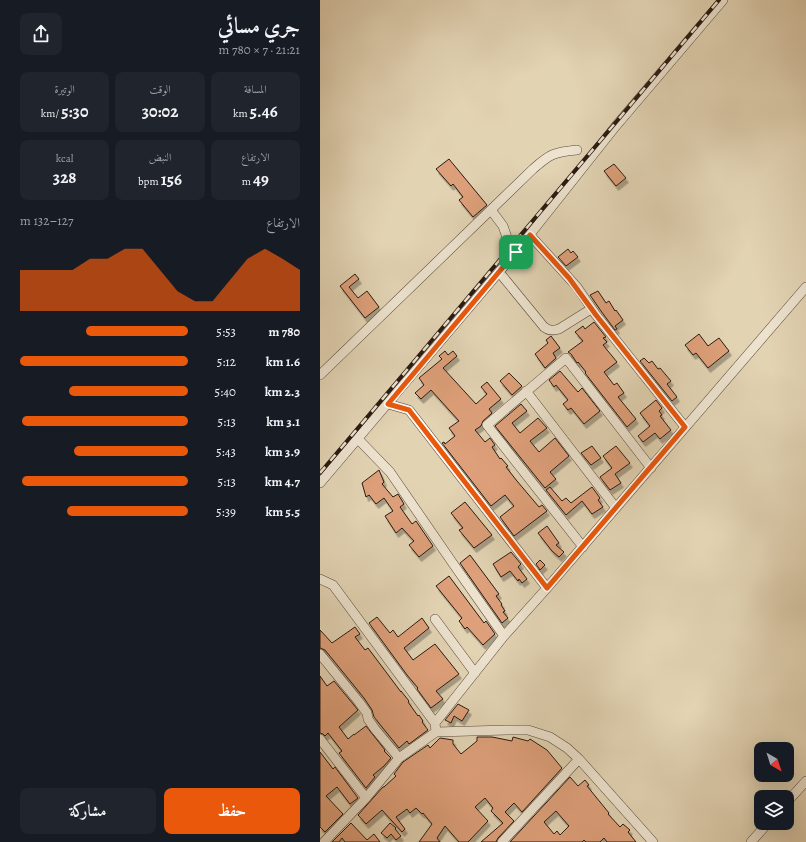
<!DOCTYPE html>
<html lang="ar">
<head>
<meta charset="utf-8">
<style>
  :root { --surface:#171b24; --page:#20242c; --text:#f1f3f6; --muted:#9ea1a6; --accent:#ea580c }
  body { margin:0; font-family:Alegreya,Amiri,serif; background:var(--page); color:var(--text); direction:rtl; height:100vh; display:flex; flex-direction:column; font-size:15px; white-space:nowrap }
  * { box-sizing:border-box; margin:0 }
  p { font-size:13px; color:var(--muted) }
  .icon { flex:none; width:22px; height:22px; fill:none; stroke:currentColor; stroke-width:2; stroke-linecap:round; stroke-linejoin:round }
  .map { position:relative; flex:1; overflow:hidden; direction:ltr }
  .sheet { display:flex; flex-direction:column; background:var(--surface); width:320px }
  .sheet>* { flex:none }
  .needle { width:26px; rotate:141deg }
  .buttons { position:absolute; left:434px; top:742px; display:grid; gap:8px }
  .buttons a { display:grid; place-items:center; width:40px; height:40px; border-radius:8px; background:var(--surface); box-shadow:0 4px 16px #0002; font-size:20px }
  .pin { position:absolute; display:grid; place-items:center; width:34px; height:34px; color:#fff; margin:-17px; border-radius:8px; box-shadow:0 2px 6px #0006 }
  .round { display:grid; place-items:center; flex:none; width:42px; height:42px; border-radius:8px; background:var(--page) }
  .headline { display:flex; align-items:center; justify-content:space-between; height:68px; padding:0 20px }
  h1 { font-size:22px; font-weight:700; line-height:30px }
  .figures { display:grid; grid-template-columns:repeat(3,1fr); gap:6px; height:68px; padding:4px 20px }
  .figures div { display:grid; align-content:center; border-radius:8px; background:var(--page); text-align:center }
  .figures b { font-size:17px; font-weight:700 }
  .figures small { font-size:11px; font-weight:400 }
  .figures p { font-size:11px }
  .chart { height:112px; padding:8px 20px }
  .chart p { display:flex; justify-content:space-between }
  .chart svg { width:100%; height:72px; margin-top:4px; fill:var(--accent); opacity:.7 }
  .primary-button { display:flex; gap:8px; margin-top:auto; padding:8px 20px }
  .primary-button a { flex:1; height:46px; border-radius:8px; background:var(--accent); color:#fff; font-size:16px; font-weight:700; line-height:46px; text-align:center }
  .primary-button a+a { background:var(--page); color:var(--text) }
  ul { padding:0 20px; list-style:none; font-size:13px }
  li { display:grid; grid-template-columns:64px 48px 1fr; align-items:center; height:30px }
  li i { height:10px; border-radius:5px; background:var(--accent) }
  main { display:flex; flex:1; min-height:0 }
  .map>svg:first-child { display:block }
</style>
</head>
<body>
<main>
<div class="map">
<svg width="486" height="842" viewBox="0 0 486 842">
  <defs>
    <filter id="shadow"><feDropShadow dx="2.5" dy="4.5" stdDeviation="0" flood-color="#0004"/></filter>
  </defs>
  <rect width="100%" height="100%" fill="#e2d3b3"/>
  <filter id="stains"><feTurbulence type="fractalNoise" baseFrequency=".005" numOctaves="4"/><feColorMatrix values="0 0 0 0 .2 0 0 0 0 .09 0 0 0 0 .02 0 0 0 .5 -.17"/></filter>
  <radialGradient id="worn" r=".72"><stop offset=".6" stop-color="#630" stop-opacity="0"/><stop offset="1" stop-color="#630" stop-opacity=".3"/></radialGradient>
  <path fill="#dea07a" stroke="#291a11" fill-rule="evenodd" filter="url(#shadow)" d="M129,159L167,205L153,217L139,200L143,197L133,184L131,186L116,169Z
    M294,164L306,178L296,186L284,171Z
    M248,249L251,253L253,251L258,257L246,266L238,257Z
    M35,274L39,279L29,287L38,298L47,291L59,307L45,318L20,286Z
    M278,291L286,303L289,301L295,311L296,310L303,320L295,326L297,329L295,330L281,311L270,295Z
    M274,322L286,337L283,338L287,342L283,345L297,362L284,372L294,385L297,383L304,393L298,397L316,419L307,427L265,373L266,372L258,362L257,363L251,354L248,352L263,341L255,332L263,326L265,329Z
    M379,334L388,346L399,338L409,351L388,368L376,353L373,355L365,345Z
    M231,336L240,348L233,353L236,358L225,368L215,354L228,343L226,340Z
    M125,351L128,355L133,351L137,356L123,368L156,404L167,394L161,387L167,382L181,399L169,409L172,413L163,421L161,426L155,430L165,442L170,438L175,445L172,447L180,459L181,458L188,466L186,467L197,481L219,507L222,505L227,511L194,536L180,517L194,506L185,495L171,506L122,443L124,442L125,444L135,436L129,428L139,421L111,390L101,399L95,393L104,385L99,378L122,359L119,356Z
    M324,358L329,363L332,361L338,369L340,368L351,381L347,384L357,397L352,401L320,361Z
    M240,371L258,392L262,388L280,411L264,424L251,408L248,410L243,404L248,400L236,385L234,387L229,380Z
    M189,373L202,386L192,395L180,381Z
    M336,400L342,408L339,411L342,415L340,416L351,430L340,439L335,433L323,442L318,436L330,426L320,413Z
    M201,404L207,411L192,423L200,433L218,418L227,428L210,441L219,452L235,438L249,456L230,472L236,479L225,488L175,426Z
    M272,446L281,458L271,465L261,453Z
    M296,446L310,463L295,474L301,483L290,490L280,477L292,468L283,456Z
    M59,470L64,482L62,484L73,497L78,494L84,504L80,507L92,524L96,521L113,546L99,557L89,545L94,541L82,528L76,533L65,516L73,511L64,498L56,504L49,495L46,497L42,483Z
    M230,487L242,501L246,498L251,503L272,487L280,498L278,500L283,507L272,514L262,501L246,515L226,490Z
    M145,502L172,535L154,548L139,530L143,528L131,513Z
    M227,526L239,543L236,545L244,552L239,557L232,551L218,533Z
    M191,552L201,564L198,567L207,579L202,583L199,579L198,581L190,571L181,577L173,564Z
    M150,555L179,594L176,596L182,604L181,605L185,611L183,612L188,618L182,623L140,563Z
    M220,560L225,565L220,570L216,564Z
    M129,576L164,623L166,621L175,634L163,645L147,627L145,629L139,621L142,618L116,586Z
    M57,617L70,633L73,630L78,637L102,618L109,628L84,648L93,660L115,644L139,674L116,691L123,699L111,708L97,689L98,688L87,675L49,623Z
    M35,627L40,634L35,637L45,650L48,648L81,692V691L89,701L88,702L98,716L99,715L103,721L102,722L108,730L89,744L87,741L79,748L54,717L52,710L44,698L5,650L0,648V630L12,643Z
    M0,676L7,686L14,681L38,710L19,727L28,739L34,734V735L46,726L65,750L64,751L71,758L64,766L53,775L55,777L46,788L19,753L22,751L8,733L5,736L3,734L0,733Z
    M138,704L149,710L142,721L134,716L131,723L125,720Z
    M157,737H172L192,741L193,737L208,741L210,739L227,750L242,768L202,812L194,803L185,812L194,821L178,838L176,842H161L183,823L171,811L173,808L165,798L155,807L168,821L148,842H139L125,826L117,838L120,842H99L112,824L103,813L102,814L96,808L90,813L87,809L76,817L85,829L82,832L62,810L46,824L38,815L63,787H64L76,776L74,774L83,762L108,745L110,748L120,738L133,740V744L141,754L157,741Z
    M0,752L13,769L15,767L38,798L30,804L17,787L6,796L23,814L5,832L0,827Z
    M250,777L258,786L265,780L269,785L267,786L289,813L288,814L300,827L303,824L310,830L308,832L316,842H287L284,838L280,842H266L264,840L262,842H190ZM236,811L249,826L240,835L237,831L234,834L224,822Z
    M31,823L47,840L54,834L60,842H25L22,838L19,842H12Z
    M70,823L76,828L75,829L81,836L76,840L71,834L67,838L61,833Z"/>
  <g fill="none" stroke-linecap="round" stroke-linejoin="round">
    <defs>
      <path id="minor" d="M171,210L183,226L189,243L196,252
        M210,235L257,287L276,315L365,427
        M179,272L224,327C229,331 233,331 239,329L271,309
        M0,375L213,169C230,154 234,152 257,150
        M206,391L296,508
        M68,404L89,410L227,588
        M38,439L70,472L134,565L184,636
        M0,483L196,252L295,127L403,0
        M263,547L167,425L246,358L331,468
        M0,579L13,585L115,723L116,732L79,758L46,798L4,842
        M115,619L155,673
        M0,654L39,702L47,713L48,719L55,729L79,758
        M115,723L184,636L227,588L486,287
        M116,732L187,730H208L230,737L247,748L259,759L333,842
        M0,739L46,798
        M467,802L486,781
        M182,842L259,759
        M431,842L448,823"/>
    </defs>
    <use href="#minor" stroke="#57483a" stroke-width="10"/>
    <use href="#minor" stroke="#ece2ce" stroke-width="9"/>
    <defs>
      <path id="rail" d="M0,473L399,0"/>
    </defs>
    <use href="#rail" stroke="#291a11" stroke-width="4"/>
    <use href="#rail" stroke="#ece2ce" stroke-width="2.5" stroke-dasharray="8" stroke-linecap="butt"/>
  </g>
  <g fill="none" stroke-linecap="round" stroke-linejoin="round">
    <defs>
      <path id="route" d="M210,235L249,278L276,315L365,427L227,588L89,410L68,404Z"/>
    </defs>
    <use href="#route" stroke="#fff" stroke-width="8"/>
    <use href="#route" stroke="#ea580c" stroke-width="5"/>
  </g>
  <rect width="100%" height="100%" filter="url(#stains)"/>
  <rect width="100%" height="100%" fill="url(#worn)"/>
</svg>
<div class="buttons">
<a><svg class="needle" viewBox="-14 -14 28 28"><path d="M0-13l5 13h-10z" fill="#e53935"/><path d="M0 13l5-13h-10z" fill="#9ea1a6"/></svg></a>
<a><svg class="icon" aria-label="layers" viewBox="0 0 24 24"><path d="M12 4l9 5-9 5-9-5zM3 14l9 5 9-5"/></svg></a>
</div>
<div class="pin" style="left:196px;top:252px;background:#1e9e55"><svg class="icon" aria-label="arrive" viewBox="0 0 24 24"><path d="M6 21V4h12l-3 4 3 4H6"/></svg></div>
</div>
<section class="sheet">
<div class="headline"><div><h1>جري مسائي</h1><p>21:21 · 7 × 780 m</p></div><a class="round"><svg class="icon" aria-label="share" viewBox="0 0 24 24"><path d="M12 15V3M7 8l5-5 5 5M5 13v7h14v-7"/></svg></a></div>
<div class="figures">
<div><p>المسافة</p><b>5.46<small> km</small></b></div>
<div><p>الوقت</p><b>30:02</b></div>
<div><p>الوتيرة</p><b>5:30<small> /km</small></b></div>
</div>
<div class="figures">
<div><p>الارتفاع</p><b>49<small> m</small></b></div>
<div><p>النبض</p><b>156<small> bpm</small></b></div>
<div><p>kcal</p><b>328</b></div>
</div>
<div class="chart"><p><span>الارتفاع</span>127–132 m</p>
<svg viewBox="0 0 160 44" preserveAspectRatio="none"><path d="M0 44V19L10 19L20 19L30 19L40 12L50 12L60 6L70 6L80 19L90 32L100 38L110 38L120 25L130 12L140 6L150 12L160 19V44z"/></svg>
</div>
<ul>
<li><b>780 m</b>5:53<i style="width:61%"></i></li>
<li><b>1.6 km</b>5:12<i style="width:100%"></i></li>
<li><b>2.3 km</b>5:40<i style="width:71%"></i></li>
<li><b>3.1 km</b>5:13<i style="width:99%"></i></li>
<li><b>3.9 km</b>5:43<i style="width:68%"></i></li>
<li><b>4.7 km</b>5:13<i style="width:99%"></i></li>
<li><b>5.5 km</b>5:39<i style="width:72%"></i></li>
</ul>
<div class="primary-button"><a>حفظ</a><a>مشاركة</a></div>
</section>
</main>
</body>
</html>
